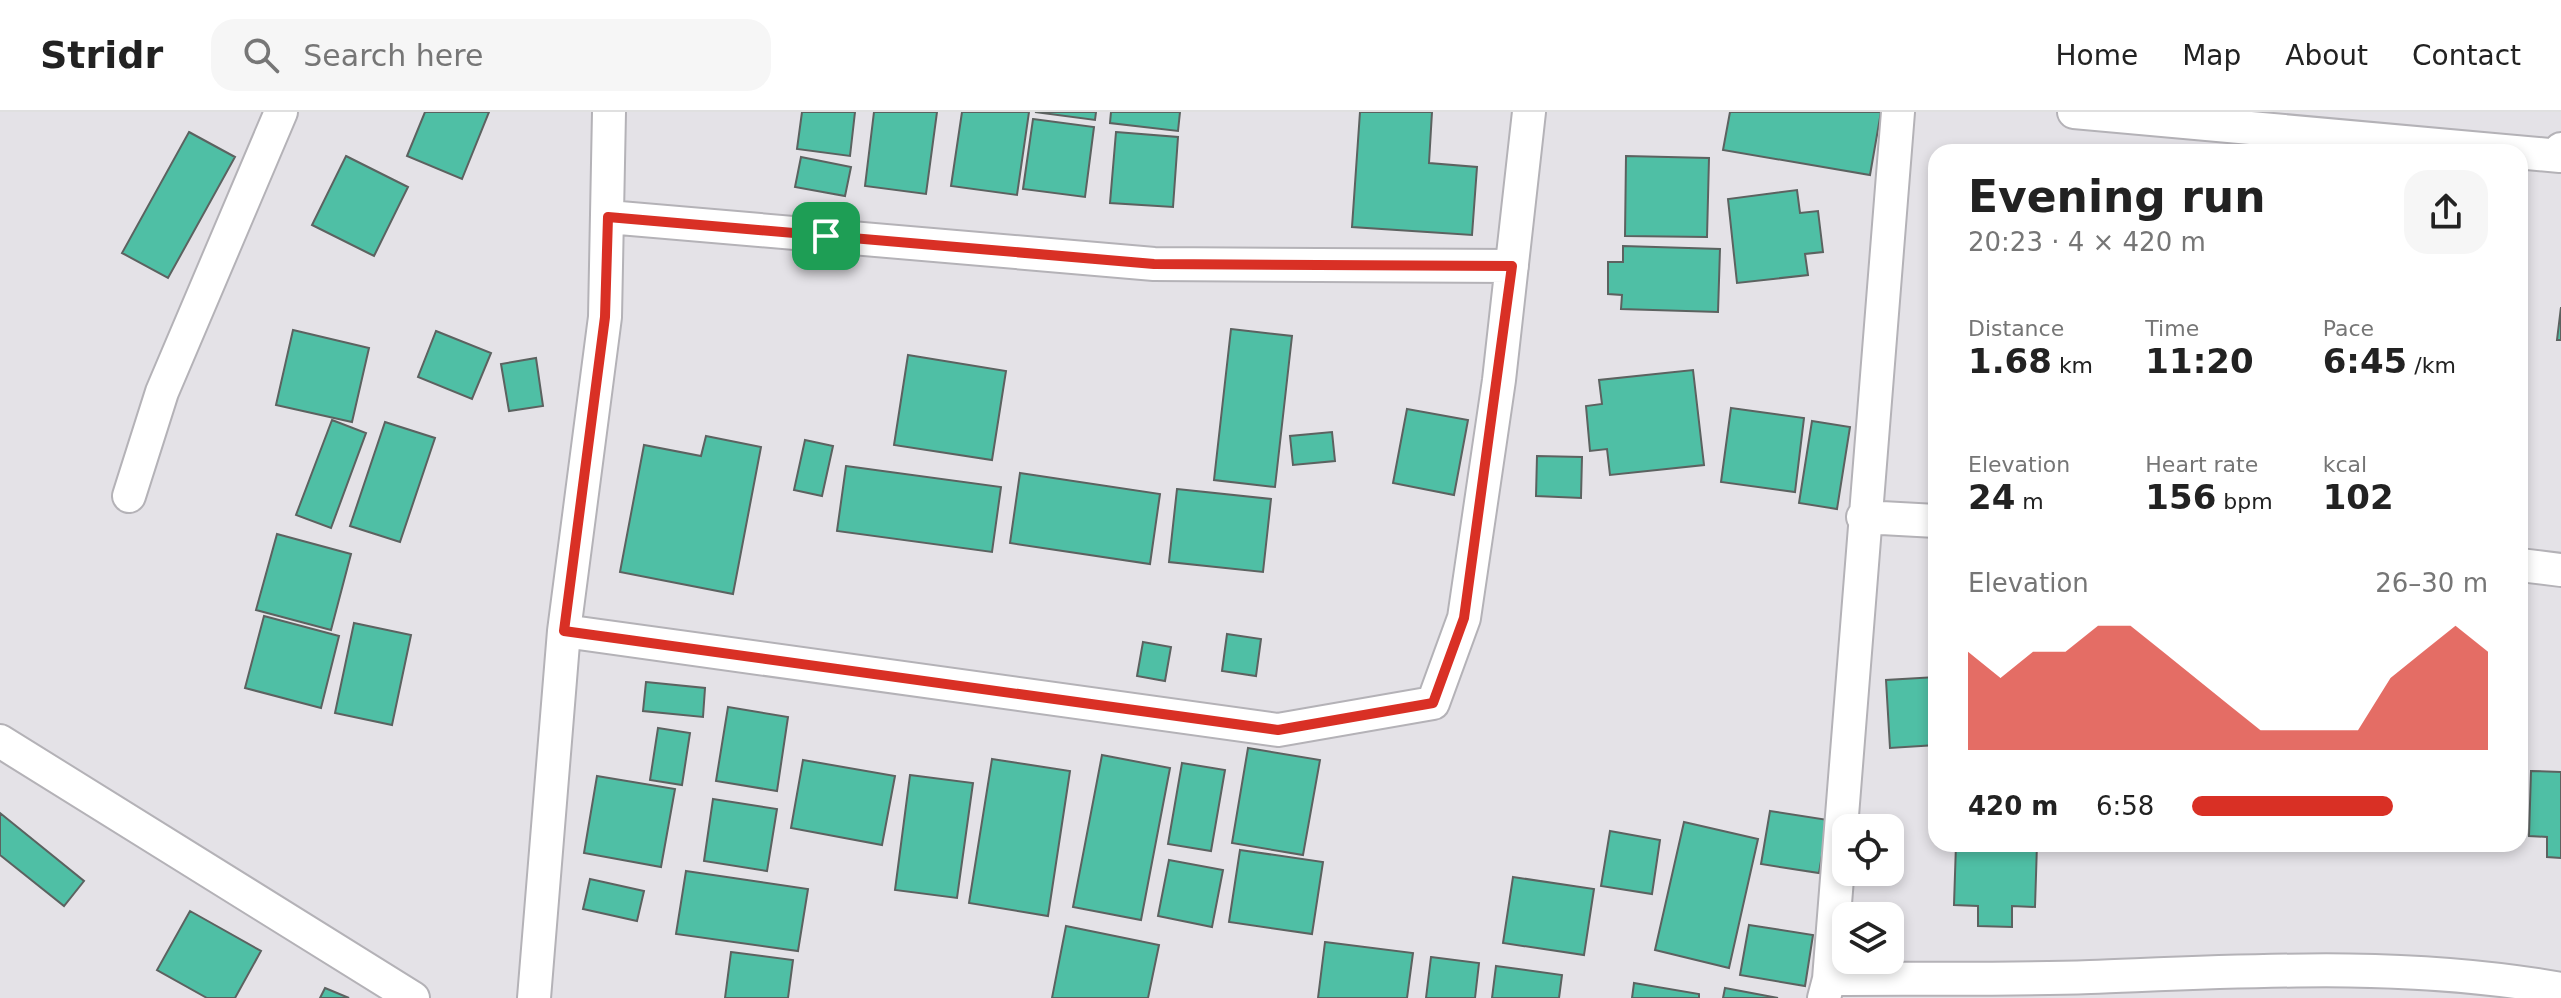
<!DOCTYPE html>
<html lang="en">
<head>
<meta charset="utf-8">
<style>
  :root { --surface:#fff; --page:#f6f6f6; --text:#222; --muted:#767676; --line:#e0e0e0; --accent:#d93025 }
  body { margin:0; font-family:"DejaVu Sans",sans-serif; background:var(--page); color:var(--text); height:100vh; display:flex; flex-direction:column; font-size:30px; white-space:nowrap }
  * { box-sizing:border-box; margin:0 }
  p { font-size:26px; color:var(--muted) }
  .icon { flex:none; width:44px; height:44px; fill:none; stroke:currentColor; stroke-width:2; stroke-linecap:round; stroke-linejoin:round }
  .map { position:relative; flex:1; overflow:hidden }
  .drawer { position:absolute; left:1928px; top:32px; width:600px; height:708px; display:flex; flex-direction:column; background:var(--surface); border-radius:24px; box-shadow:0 4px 12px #0003 }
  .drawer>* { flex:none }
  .fabs { position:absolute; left:1832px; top:702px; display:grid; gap:16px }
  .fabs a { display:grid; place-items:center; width:72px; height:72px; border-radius:16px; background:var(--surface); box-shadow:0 4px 12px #0003; font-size:40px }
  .pin { position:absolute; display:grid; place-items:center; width:68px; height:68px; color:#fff; margin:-34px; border-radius:16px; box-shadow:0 4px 12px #0006 }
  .round { display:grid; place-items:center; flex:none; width:84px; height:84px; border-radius:24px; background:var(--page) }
  .summary { display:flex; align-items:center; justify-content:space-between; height:136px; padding:0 40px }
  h1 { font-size:44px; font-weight:700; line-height:60px }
  .figures { display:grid; grid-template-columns:repeat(3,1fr); gap:12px; height:136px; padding:8px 40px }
  .figures div { display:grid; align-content:center }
  .figures b { font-size:34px; font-weight:700 }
  .figures small { font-size:22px; font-weight:400 }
  .figures p { font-size:22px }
  .chart { height:224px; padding:16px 40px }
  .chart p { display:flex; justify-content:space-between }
  .chart svg { width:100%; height:144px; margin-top:8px; fill:var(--accent); opacity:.7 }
  ul { padding:0 40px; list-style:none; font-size:26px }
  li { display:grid; grid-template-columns:128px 96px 1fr; align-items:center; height:60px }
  li i { height:20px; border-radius:10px; background:var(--accent) }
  header { display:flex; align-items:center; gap:48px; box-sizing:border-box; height:112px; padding:0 40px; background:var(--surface); border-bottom:2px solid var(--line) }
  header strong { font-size:38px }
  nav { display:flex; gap:44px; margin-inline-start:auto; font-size:28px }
  .search { width:560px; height:72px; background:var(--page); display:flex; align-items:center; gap:20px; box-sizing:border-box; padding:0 28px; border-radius:24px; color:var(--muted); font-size:30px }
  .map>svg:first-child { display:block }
</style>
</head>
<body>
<header>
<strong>Stridr</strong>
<div class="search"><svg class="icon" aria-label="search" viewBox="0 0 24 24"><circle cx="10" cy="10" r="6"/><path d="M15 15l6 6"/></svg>Search here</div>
<nav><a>Home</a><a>Map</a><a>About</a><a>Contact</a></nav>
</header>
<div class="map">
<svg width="2561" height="886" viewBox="0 0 2561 886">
  <rect width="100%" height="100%" fill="#e4e2e7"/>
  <path fill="#4fbfa5" stroke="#5c6260" stroke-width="2" d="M425,0H489L462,67L407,44Z
    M802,0H855L850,44L797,37Z
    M874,0H937L926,82L865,74Z
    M962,0H1029L1017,83L951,74Z
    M1035,0H1096L1095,8Z
    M1111,0H1180L1178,19L1110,11Z
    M1360,0H1432L1429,51L1477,55L1472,123L1352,115Z
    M1730,0H1881L1870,63L1723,38Z
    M1033,7L1094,15L1085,85L1023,77Z
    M189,20L235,45L168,166L122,141Z
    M1116,20L1178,25L1173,95L1110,91Z
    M346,44L408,75L374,144L312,113Z
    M1626,44L1709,46L1707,125L1625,124Z
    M801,45L851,55L845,84L795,75Z
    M1797,78L1800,101L1818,99L1823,140L1805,142L1808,163L1737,171L1728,87Z
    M1623,134L1720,137L1718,200L1621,197L1622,183L1608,182V150H1623Z
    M2561,195V228H2557Z
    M1231,217L1292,224L1275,375L1214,368Z
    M293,218L369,236L352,310L276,293Z
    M436,219L491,241L472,287L418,265Z
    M908,243L1006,259L992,348L894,333Z
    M536,246L543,294L509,299L501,252Z
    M1693,258L1704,353L1610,363L1607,337L1590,339L1586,294L1602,292L1599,268Z
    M1731,296L1804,306L1795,380L1721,370Z
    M1407,297L1468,308L1454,383L1393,371Z
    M332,308L366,321L331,416L296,403Z
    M1812,309L1850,315L1837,397L1799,391Z
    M385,310L435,326L400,430L350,414Z
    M1332,320L1335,349L1293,353L1290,324Z
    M706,324L761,335L733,482L620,460L644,333L701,344Z
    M805,328L833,334L822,384L794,378Z
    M1537,344L1582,345L1581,386L1536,384Z
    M846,354L1001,375L992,440L837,419Z
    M1020,361L1160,382L1150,452L1010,431Z
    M1177,377L1271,387L1263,460L1169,450Z
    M277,422L351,442L331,518L256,498Z
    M264,504L339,524L321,596L245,576Z
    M354,511L411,523L392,613L335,601Z
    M1227,522L1261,527L1256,564L1222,559Z
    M1143,530L1171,535L1165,569L1137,564Z
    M1936,565V633L1890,636L1886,568Z
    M646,570L705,576L703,605L643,599Z
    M728,595L788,605L777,679L716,669Z
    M658,616L690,621L682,673L650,668Z
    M1248,636L1320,648L1303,743L1232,731Z
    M1102,643L1170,656L1141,808L1073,795Z
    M992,647L1070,659L1048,804L969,791Z
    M803,648L895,664L882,733L791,716Z
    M1182,651L1225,658L1211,739L1168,732Z
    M2531,659L2561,660V746L2547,745V725L2529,724Z
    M910,663L973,671L957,786L895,778Z
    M597,664L675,677L661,755L584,741Z
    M713,687L777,697L767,759L704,749Z
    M1770,699L1828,708L1819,761L1761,752Z
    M0,701L84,769L64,794L0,743Z
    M1684,710L1758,727L1729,856L1655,838Z
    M1610,719L1660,728L1652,782L1601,774Z
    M1956,732H2037L2035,795L2012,794V815L1978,814V794L1954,793Z
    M1240,738L1323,750L1312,822L1229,810Z
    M1169,748L1223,758L1212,815L1158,804Z
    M686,759L808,777L798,839L676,822Z
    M1513,765L1594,777L1584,843L1503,831Z
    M590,767L644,779L637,809L583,797Z
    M190,799L261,839L235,886H207L157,858Z
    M1749,813L1813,823L1805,874L1740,863Z
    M1066,814L1159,833L1148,886H1052Z
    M1325,830L1413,841L1407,886H1318Z
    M731,840L793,848L788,886H725Z
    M1431,845L1479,851L1475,886H1426Z
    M1496,854L1562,863L1559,886H1492Z
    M1634,871L1699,882V886H1632Z
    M325,876L349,886H320Z
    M1725,876L1778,886H1723Z"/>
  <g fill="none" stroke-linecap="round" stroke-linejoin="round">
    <defs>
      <path id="minor" d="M2074,0L2560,44L2561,37
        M608,105L1154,152L1512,154
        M129,384L162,280L281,0
        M1863,405L1936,409
        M2520,453L2561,458
        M564,519L1278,618L1433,591L1464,506L1499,268L1529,0
        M0,629L413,886
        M1829,867C1916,866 2003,868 2090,865C2248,859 2405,849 2561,877
        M534,886L564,519L605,205L609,0
        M1824,886L1829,867L1898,0"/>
    </defs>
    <use href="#minor" stroke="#b4b2b7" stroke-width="36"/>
    <use href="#minor" stroke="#fff" stroke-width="32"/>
  </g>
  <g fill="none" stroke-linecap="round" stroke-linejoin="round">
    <defs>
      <path id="route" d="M608,105L1154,152L1512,154L1464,506L1433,591L1278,618L564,519L605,205Z"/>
    </defs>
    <use href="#route" stroke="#fff" stroke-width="16"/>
    <use href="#route" stroke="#d93025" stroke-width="10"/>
  </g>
</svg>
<div class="fabs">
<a><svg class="icon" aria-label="locate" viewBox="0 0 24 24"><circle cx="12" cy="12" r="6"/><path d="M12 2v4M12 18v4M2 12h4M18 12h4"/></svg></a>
<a><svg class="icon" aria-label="layers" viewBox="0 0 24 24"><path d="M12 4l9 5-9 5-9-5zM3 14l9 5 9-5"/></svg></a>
</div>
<div class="pin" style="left:826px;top:124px;background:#1e9e55"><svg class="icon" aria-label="arrive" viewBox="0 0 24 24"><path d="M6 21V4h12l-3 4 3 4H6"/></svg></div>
<section class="drawer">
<div class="summary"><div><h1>Evening run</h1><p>20:23 · 4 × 420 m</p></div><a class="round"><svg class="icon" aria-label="share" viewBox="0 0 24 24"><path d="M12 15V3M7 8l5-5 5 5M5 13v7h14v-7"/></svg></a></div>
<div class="figures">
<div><p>Distance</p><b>1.68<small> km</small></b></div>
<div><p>Time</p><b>11:20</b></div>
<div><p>Pace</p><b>6:45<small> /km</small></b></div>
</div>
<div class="figures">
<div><p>Elevation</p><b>24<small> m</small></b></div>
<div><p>Heart rate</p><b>156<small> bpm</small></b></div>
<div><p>kcal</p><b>102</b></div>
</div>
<div class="chart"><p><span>Elevation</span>26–30 m</p>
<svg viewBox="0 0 160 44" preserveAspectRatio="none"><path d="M0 44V14L10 22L20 14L30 14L40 6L50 6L60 14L70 22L80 30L90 38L100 38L110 38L120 38L130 22L140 14L150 6L160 14V44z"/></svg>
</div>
<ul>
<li><b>420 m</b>6:58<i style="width:68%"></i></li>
</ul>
</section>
</div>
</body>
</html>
